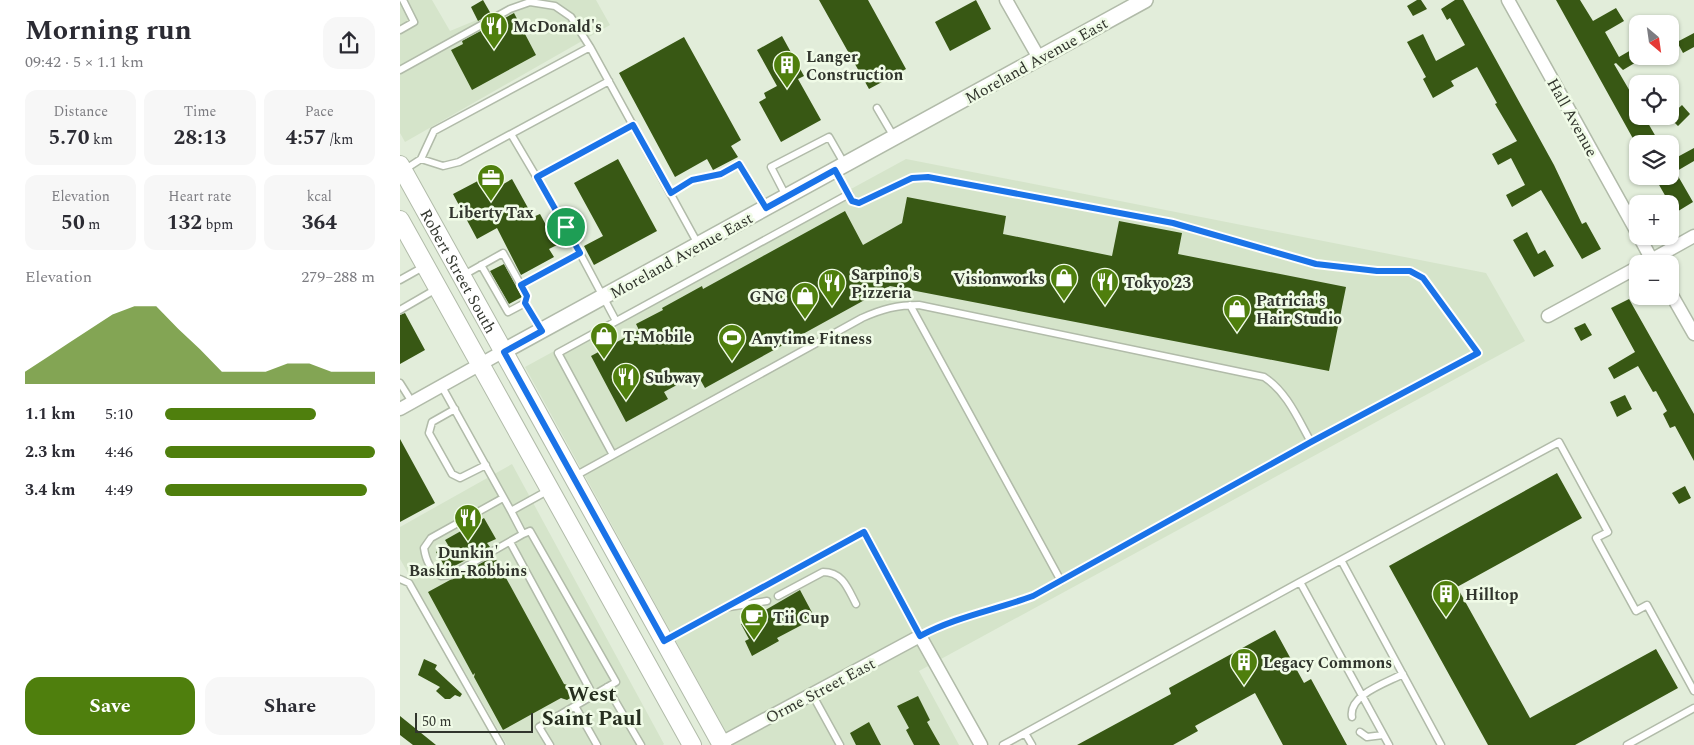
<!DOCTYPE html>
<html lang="en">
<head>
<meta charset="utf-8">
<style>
  :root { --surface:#fff; --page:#f7f7f7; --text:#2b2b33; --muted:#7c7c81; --accent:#4f7f0d }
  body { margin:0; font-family:Spectral,serif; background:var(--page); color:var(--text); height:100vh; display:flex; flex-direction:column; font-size:19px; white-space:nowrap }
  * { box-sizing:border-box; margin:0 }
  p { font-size:16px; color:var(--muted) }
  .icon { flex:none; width:28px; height:28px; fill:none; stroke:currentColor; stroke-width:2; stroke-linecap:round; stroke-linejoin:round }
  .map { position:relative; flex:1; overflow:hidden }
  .sheet { display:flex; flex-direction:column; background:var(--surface); width:400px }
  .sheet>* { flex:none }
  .needle { width:32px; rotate:151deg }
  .buttons { position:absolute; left:1229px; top:15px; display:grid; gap:10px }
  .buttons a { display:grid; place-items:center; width:50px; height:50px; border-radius:10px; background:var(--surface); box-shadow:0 1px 4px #0004; font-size:25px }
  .scale { position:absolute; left:15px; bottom:12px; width:118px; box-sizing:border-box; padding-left:5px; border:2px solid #31352d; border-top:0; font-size:14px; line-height:18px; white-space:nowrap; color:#31352d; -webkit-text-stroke:4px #f0fbe7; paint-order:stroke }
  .pin { position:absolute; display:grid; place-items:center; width:42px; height:42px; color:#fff; margin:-21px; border:2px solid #fff; border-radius:50%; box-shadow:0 1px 5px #0007 }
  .round { display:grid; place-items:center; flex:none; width:52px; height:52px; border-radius:15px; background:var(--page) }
  .overview { display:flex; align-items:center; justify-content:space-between; height:85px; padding:0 25px }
  h1 { font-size:28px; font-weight:700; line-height:38px }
  .figures { display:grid; grid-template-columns:repeat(3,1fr); gap:8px; height:85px; padding:5px 25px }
  .figures div { display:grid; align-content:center; border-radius:12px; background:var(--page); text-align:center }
  .figures b { font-size:21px; font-weight:700 }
  .figures small { font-size:14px; font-weight:400 }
  .figures p { font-size:14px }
  .chart { height:140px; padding:10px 25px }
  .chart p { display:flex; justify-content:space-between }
  .chart svg { width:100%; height:90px; margin-top:5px; fill:var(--accent); opacity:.7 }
  .primary-button { display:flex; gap:10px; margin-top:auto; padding:10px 25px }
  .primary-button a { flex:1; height:58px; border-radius:15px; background:var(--accent); color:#fff; font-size:20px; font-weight:700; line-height:58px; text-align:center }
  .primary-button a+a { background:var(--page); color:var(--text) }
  ul { padding:0 25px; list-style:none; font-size:16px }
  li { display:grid; grid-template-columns:80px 60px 1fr; align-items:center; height:38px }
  li i { height:12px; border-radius:6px; background:var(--accent) }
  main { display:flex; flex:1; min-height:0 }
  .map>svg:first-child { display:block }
</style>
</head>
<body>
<main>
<section class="sheet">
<div class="overview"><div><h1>Morning run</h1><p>09:42 · 5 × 1.1 km</p></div><a class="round"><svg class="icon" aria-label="share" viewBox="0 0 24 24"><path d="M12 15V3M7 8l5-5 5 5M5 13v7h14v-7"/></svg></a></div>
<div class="figures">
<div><p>Distance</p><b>5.70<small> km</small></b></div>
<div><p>Time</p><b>28:13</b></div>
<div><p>Pace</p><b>4:57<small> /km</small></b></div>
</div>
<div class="figures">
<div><p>Elevation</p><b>50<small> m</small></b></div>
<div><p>Heart rate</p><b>132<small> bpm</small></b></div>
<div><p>kcal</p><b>364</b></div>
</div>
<div class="chart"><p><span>Elevation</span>279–288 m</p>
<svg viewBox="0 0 160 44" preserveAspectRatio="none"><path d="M0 44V38L10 31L20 24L30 17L40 10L50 6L60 6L70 17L80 27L90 38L100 38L110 38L120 34L130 34L140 38L150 38L160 38V44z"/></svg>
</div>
<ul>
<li><b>1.1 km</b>5:10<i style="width:72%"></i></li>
<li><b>2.3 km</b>4:46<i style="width:100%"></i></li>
<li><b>3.4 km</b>4:49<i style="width:96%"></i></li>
</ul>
<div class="primary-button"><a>Save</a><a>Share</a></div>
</section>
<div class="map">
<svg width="1294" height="745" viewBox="0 0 1294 745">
  <rect width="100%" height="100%" fill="#e2edda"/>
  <path fill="#d5e4ca" d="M0,0H32L50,31L125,0H196L210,25L5,142L0,133Z
    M506,159L1086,273L1125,341L519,671L559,745H333L125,367Z
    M112,464L264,744L263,745H107L0,559V527Z"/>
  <path fill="#385814" d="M83,0L91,14L78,21L71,7Z
    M419,0H468L506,69L469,89Z
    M576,0L591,29L550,51L535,22Z
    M1017,0H1021L1027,9L1013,16L1007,6Z
    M1055,0H1063L1154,165L1182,224L1186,222L1201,249L1182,259L1141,190L1112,207L1106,195L1125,185L1111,158L1098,165L1092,154L1117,141L1095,104L1097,103L1077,67L1051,81L1054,86L1033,98L1023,79L1026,77L1007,42L1023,34L1036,61L1065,45L1050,18L1047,20L1041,9Z
    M1156,0H1180L1193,21L1216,8L1224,21L1205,32L1219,57L1238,46V61L1223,70L1216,63L1214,64L1238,105V116H1244L1260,144H1236Z
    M114,13L136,55L72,90L51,50L63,44L62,41Z
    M1294,33V47L1283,53L1277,42Z
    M382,36L404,76L398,79L421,120L381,142L359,102L366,98L364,93L377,86L357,50Z
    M284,37L341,140L331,146L338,157L313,170L307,159L275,177L219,73Z
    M1282,105L1290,114L1278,126L1269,117Z
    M1294,148V161L1270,175V161Z
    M218,159L257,231L194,265L184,246L203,236L174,183Z
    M93,173L100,186L112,179L133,217L140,214L157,245L149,249L154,257L121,275L97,228L77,239L53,194Z
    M1254,176H1278L1293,202L1275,213Z
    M507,197L606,216L603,234L712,256L719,221L782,233L778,254L946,287L929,371L490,286L305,388L297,374L264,392L268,399L226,422L191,356L239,330L236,324L263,310L262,308L302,286L303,289L445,211L463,245L502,223Z
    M1127,232L1138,254L1145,250L1154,266L1134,277L1113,240Z
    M104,264L122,297L109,304L90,271Z
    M1229,299L1294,414V461L1275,426L1270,428L1263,414L1267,411L1256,391L1253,392L1238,366L1214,379L1208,368L1235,352L1211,308Z
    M5,313L25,350L0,364V315Z
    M1185,323L1192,335L1181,341L1174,328Z
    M1225,395L1232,409L1217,417L1210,402Z
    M0,439L35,503L0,522Z
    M1157,473L1182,518L1057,587L1130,718L1256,649L1278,688L1175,745H1088L989,566Z
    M1285,486L1291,498L1279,504L1272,493Z
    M84,518L96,539L87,543L90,547L47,570L36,552L48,545L45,540Z
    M94,556L164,684L171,686L174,692L172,697L167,700L161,698L103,730L74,677L75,673L73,675L28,592Z
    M400,590L415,618L377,638L379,641L352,656L345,641L349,639L341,624Z
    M875,630L904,683L911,679L947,745H883L855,693L795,726L798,731L773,745H677L771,694L769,688Z
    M24,659L37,665L35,669L62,694L60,697L55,695L50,699H45L36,691L40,687L18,675Z
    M518,696L530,720L527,722L540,745H514L506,730L509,728L497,706Z
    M0,716L36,745H13L0,735Z
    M469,722L481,745H456L450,733Z"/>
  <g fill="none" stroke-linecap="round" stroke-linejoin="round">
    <defs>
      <path id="service" d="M0,30L14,22L3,0
        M0,70L110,9L130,2L155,6L171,17L190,47
        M477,108L494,137
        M111,134L166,227L216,321
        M21,159L43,166L59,162L209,81
        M4,170L21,159L34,131L190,47L298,244
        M137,177L233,125
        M271,193L292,180L321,174L339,164L366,207
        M386,196L371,167L429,137L445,165
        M81,265L108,312L125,303
        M62,276L103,253L127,296L125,303L141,330
        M0,280L25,266
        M121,285L180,253
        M510,305L661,581
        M0,310L38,288
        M0,383L12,402
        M41,385L111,511
        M55,409L32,422L29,433L52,474L60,478L86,465
        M213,455L158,353L449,194
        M175,476L462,318C482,309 497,305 519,305L864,377C887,392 898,419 911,442
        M103,498L31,538L24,548C26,561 30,569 41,576L51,575L123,534L111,511L149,490
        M123,534L130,531L216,682L139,727L150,745
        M110,542L193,695
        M941,560L1159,442L1208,532L1196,538L1236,611L1247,605L1294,691
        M0,579L9,583L101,745
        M378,596L423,572C443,572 448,589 456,604
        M329,607L367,601
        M265,640L464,532L520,636C555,617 595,610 633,596L911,442L1078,353L1023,278L1011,271H977L916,264L773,223L528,177L512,178L459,203L452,201L435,170
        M207,687L241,745
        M412,694L440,745
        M175,706L197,745
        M952,717C948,695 986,683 1003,674
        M960,732L967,737L983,735
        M603,745L625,733
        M632,745L625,733L900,582
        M989,745L900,582L941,560L1041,745
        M1227,745L1294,708"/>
      <path id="minor" d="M606,0L639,58
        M1108,0L1238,234
        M1239,236L1254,264
        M1244,264L1294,236
        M1270,292L1294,334
        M1148,316L1238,267
        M0,409L104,351
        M321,743L520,636L581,745"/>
      <path id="tertiary" d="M104,351L745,0"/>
      <g id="secondary">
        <path id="s1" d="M0,165L322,745"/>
        <path d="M0,220L292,745"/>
      </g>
    </defs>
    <use href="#service" stroke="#b1bba9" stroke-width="9"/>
    <use href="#minor" stroke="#b1bba9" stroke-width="15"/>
    <use href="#tertiary" stroke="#b1bba9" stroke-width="18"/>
    <use href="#secondary" stroke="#b1bba9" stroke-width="20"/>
    <use href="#service" stroke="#fff" stroke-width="6"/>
    <use href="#minor" stroke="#fff" stroke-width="12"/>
    <use href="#tertiary" stroke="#fff" stroke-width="15"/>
    <use href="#secondary" stroke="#fff" stroke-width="18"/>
  </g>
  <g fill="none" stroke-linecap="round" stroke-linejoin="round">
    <defs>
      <path id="route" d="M233,125L271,193L292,180L321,174L339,164L366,208L435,170L452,201L459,203L512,178L528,177L773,223L916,264L977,271H1010L1023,278L1078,353L911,442L633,596C595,610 555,617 520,636L464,532L264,641L104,352L142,331L125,303L127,296L121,285L180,253L137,177Z"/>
    </defs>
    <use href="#route" stroke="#fff" stroke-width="10"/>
    <use href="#route" stroke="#1a73e8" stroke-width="6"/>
  </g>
  <defs>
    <symbol id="restaurant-pin" viewBox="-11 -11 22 30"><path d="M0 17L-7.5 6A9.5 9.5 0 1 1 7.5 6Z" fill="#4f7f0d" stroke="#f0fbe7"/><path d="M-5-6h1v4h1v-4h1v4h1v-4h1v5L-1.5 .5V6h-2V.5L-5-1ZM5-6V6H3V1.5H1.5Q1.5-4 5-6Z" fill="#fff"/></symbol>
    <symbol id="building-pin" viewBox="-11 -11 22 30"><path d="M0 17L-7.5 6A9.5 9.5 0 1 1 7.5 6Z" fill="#4f7f0d" stroke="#f0fbe7"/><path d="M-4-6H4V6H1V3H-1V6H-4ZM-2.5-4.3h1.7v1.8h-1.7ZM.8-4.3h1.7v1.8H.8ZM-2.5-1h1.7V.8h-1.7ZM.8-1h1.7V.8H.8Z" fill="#fff"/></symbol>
    <symbol id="office-pin" viewBox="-11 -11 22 30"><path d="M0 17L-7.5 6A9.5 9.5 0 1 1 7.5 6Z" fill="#4f7f0d" stroke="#f0fbe7"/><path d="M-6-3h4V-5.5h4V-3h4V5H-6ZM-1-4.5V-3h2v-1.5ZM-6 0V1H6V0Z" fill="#fff"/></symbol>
    <symbol id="shop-pin" viewBox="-11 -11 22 30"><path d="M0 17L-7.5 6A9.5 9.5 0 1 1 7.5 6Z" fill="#4f7f0d" stroke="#f0fbe7"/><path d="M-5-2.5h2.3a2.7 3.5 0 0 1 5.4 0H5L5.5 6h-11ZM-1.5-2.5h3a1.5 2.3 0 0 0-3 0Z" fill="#fff"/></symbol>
    <symbol id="stadium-pin" viewBox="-11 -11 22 30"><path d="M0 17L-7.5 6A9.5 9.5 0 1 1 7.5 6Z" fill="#4f7f0d" stroke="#f0fbe7"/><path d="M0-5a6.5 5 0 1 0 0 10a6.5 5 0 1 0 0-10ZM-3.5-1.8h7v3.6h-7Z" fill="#fff"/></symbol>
    <symbol id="cafe-pin" viewBox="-11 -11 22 30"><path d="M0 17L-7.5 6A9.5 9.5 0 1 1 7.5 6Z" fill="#4f7f0d" stroke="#f0fbe7"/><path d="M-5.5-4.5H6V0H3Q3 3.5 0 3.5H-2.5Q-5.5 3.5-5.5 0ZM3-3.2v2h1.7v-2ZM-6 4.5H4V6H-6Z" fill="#fff"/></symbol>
  </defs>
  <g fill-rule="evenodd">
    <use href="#restaurant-pin" x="78" y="10" width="32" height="43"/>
    <use href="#building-pin" x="371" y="49" width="32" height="43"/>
    <use href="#office-pin" x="75" y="162" width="32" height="43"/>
    <use href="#shop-pin" x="648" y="262" width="32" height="43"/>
    <use href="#restaurant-pin" x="689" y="266" width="32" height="43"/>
    <use href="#restaurant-pin" x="416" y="267" width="32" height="43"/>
    <use href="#shop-pin" x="389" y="280" width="32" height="43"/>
    <use href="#shop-pin" x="821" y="293" width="32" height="43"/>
    <use href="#shop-pin" x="188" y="320" width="32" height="43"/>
    <use href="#stadium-pin" x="316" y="322" width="32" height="43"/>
    <use href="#restaurant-pin" x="210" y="361" width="32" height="43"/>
    <use href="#restaurant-pin" x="52" y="502" width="32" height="43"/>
    <use href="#building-pin" x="1030" y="578" width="32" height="43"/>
    <use href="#cafe-pin" x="338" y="601" width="32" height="43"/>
    <use href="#building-pin" x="828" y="646" width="32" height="43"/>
  </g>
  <g text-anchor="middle" stroke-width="5" stroke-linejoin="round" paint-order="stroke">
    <g font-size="16" font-weight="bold" fill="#31352d" stroke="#f0fbe7" text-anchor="start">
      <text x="113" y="32">McDonald's</text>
      <text x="406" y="62">Langer<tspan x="406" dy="18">Construction</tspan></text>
      <text x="91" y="218" text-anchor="middle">Liberty Tax</text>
      <text x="451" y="280">Sarpino's<tspan x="451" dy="18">Pizzeria</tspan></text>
      <text x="645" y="284" text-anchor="end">Visionworks</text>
      <text x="724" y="288">Tokyo 23</text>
      <text x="386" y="302" text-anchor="end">GNC</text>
      <text x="856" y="306">Patricia's<tspan x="856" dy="18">Hair Studio</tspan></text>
      <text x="223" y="342">T-Mobile</text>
      <text x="351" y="344">Anytime Fitness</text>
      <text x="245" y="383">Subway</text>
      <text x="68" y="558" text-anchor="middle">Dunkin'<tspan x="68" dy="18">Baskin-Robbins</tspan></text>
      <text x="1065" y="600">Hilltop</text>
      <text x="373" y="623">Tii Cup</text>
      <text x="863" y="668">Legacy Commons</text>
    </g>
    <g font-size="16" fill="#31352d" stroke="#f0fbe7">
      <text transform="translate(636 60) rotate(-29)" y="6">Moreland Avenue East</text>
      <text transform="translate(1173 117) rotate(61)" y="6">Hall Avenue</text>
      <text transform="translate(281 255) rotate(-29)" y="6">Moreland Avenue East</text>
      <text dy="6" stroke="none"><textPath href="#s1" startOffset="121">Robert Street South</textPath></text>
      <text transform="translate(420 690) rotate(-28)" y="6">Orme Street East</text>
    </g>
    <g font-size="21" font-weight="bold" fill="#262e1f" stroke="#f0fbe7">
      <text x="192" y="701">West<tspan x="192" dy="24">Saint Paul</tspan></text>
    </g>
  </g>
</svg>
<div class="buttons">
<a><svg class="needle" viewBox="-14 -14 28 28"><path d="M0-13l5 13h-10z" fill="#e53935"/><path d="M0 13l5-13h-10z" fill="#7c7c81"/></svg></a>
<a><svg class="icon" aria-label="locate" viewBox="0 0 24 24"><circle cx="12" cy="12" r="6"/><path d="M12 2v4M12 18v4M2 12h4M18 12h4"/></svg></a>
<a><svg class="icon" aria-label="layers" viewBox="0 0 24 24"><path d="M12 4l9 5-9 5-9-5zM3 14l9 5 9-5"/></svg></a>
<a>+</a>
<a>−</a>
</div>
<div class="scale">50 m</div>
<div class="pin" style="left:166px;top:227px;background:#1e9e55"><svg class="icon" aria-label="arrive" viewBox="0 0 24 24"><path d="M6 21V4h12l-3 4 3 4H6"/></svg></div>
</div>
</main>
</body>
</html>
